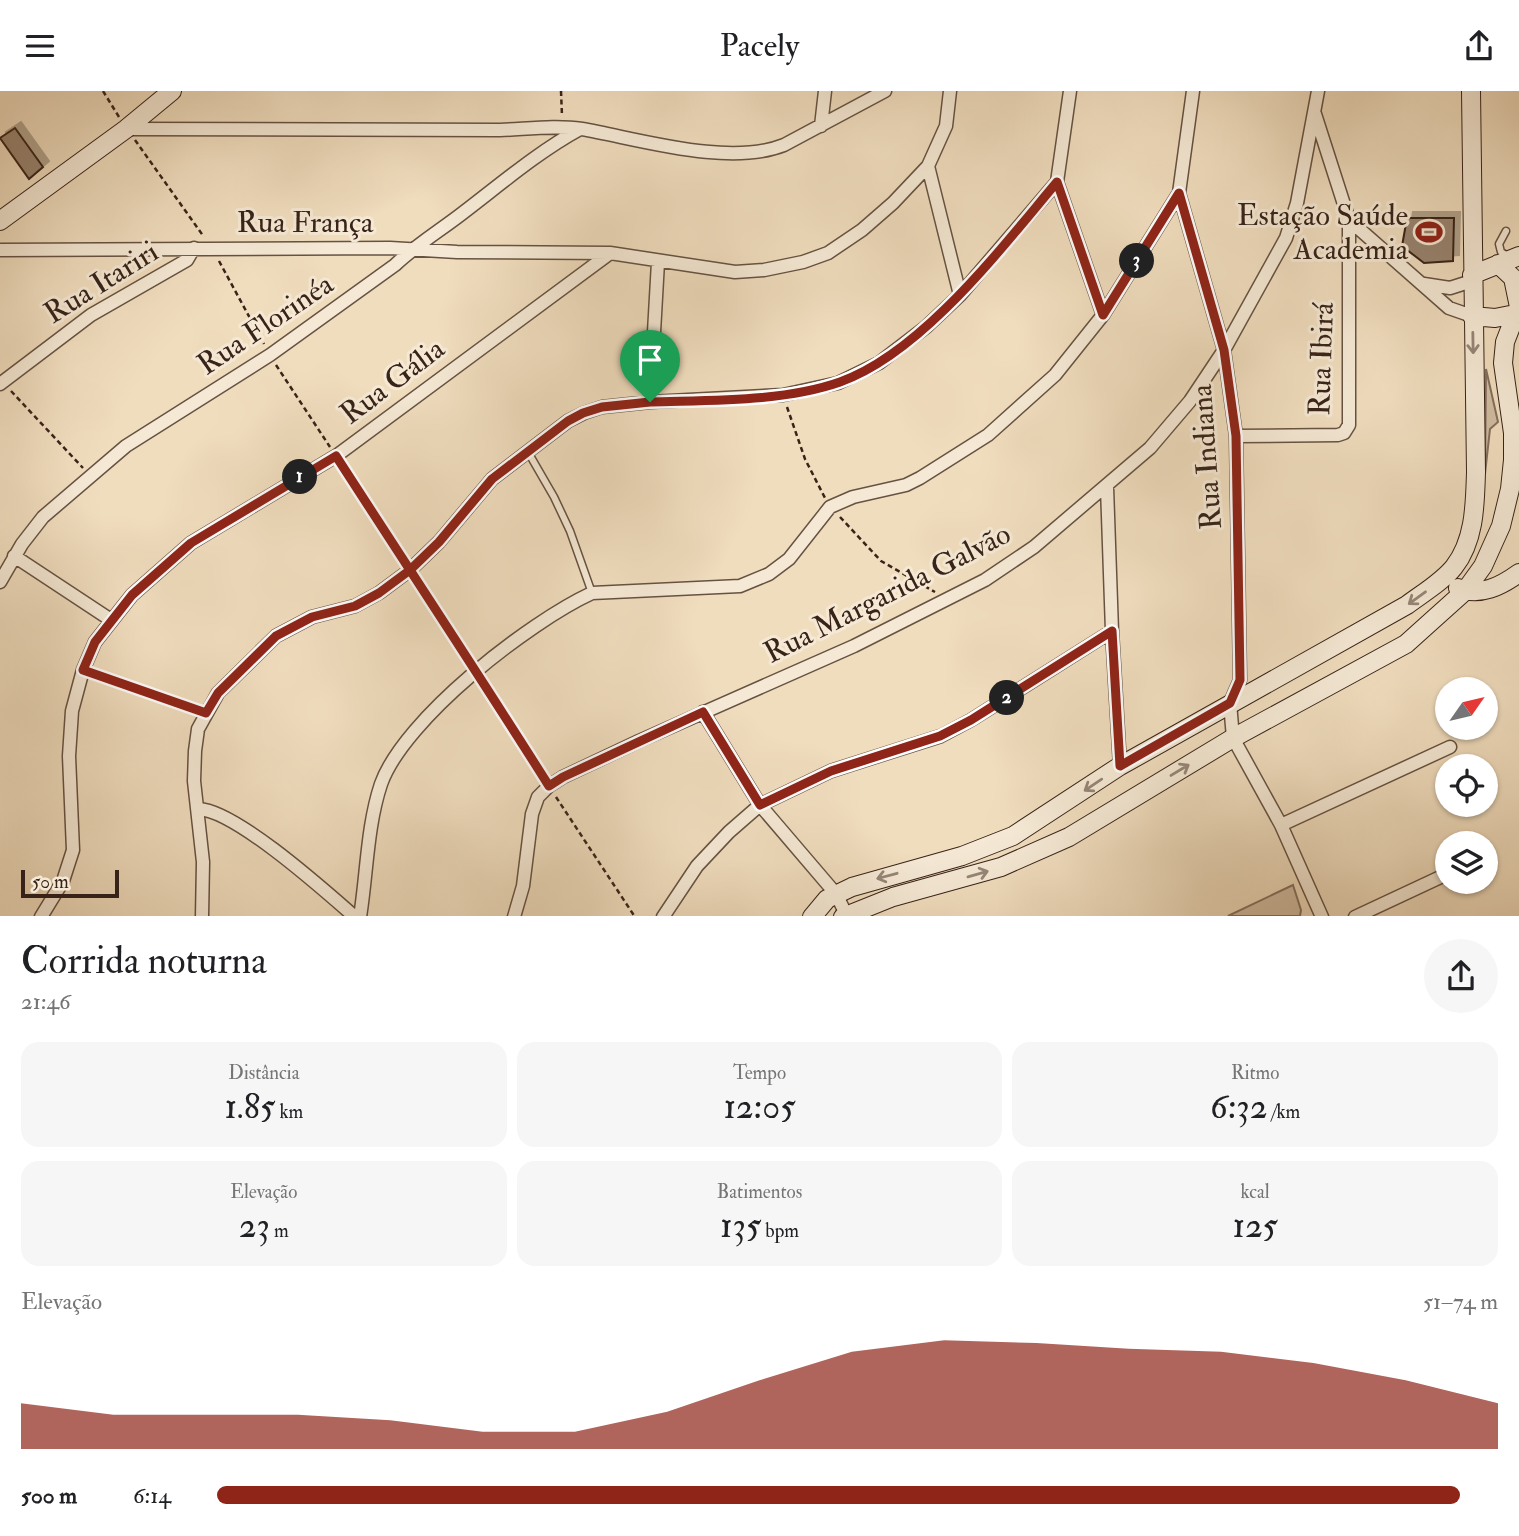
<!DOCTYPE html>
<html lang="pt">
<head>
<meta charset="utf-8">
<style>
  :root { --surface:#fff; --page:#f6f6f6; --text:#202124; --muted:#757577; --accent:#8f2418 }
  body { margin:0; font-family:"IM FELL Double Pica",serif; background:var(--page); color:var(--text); height:100vh; display:flex; flex-direction:column; font-size:26px; white-space:nowrap }
  * { box-sizing:border-box; margin:0 }
  p { font-size:23px; color:var(--muted) }
  .icon { flex:none; width:38px; height:38px; fill:none; stroke:currentColor; stroke-width:2; stroke-linecap:round; stroke-linejoin:round }
  .map { position:relative; height:825px; overflow:hidden }
  .drawer { display:flex; flex-direction:column; background:var(--surface); flex:1 }
  .drawer>* { flex:none }
  .needle { width:46px; rotate:56deg }
  .tools { position:absolute; left:1435px; top:586px; display:grid; gap:14px }
  .tools a { display:grid; place-items:center; width:63px; height:63px; border-radius:50%; background:var(--surface); box-shadow:0 2px 5px #0004; font-size:35px }
  .scale { position:absolute; left:21px; bottom:18px; width:98px; box-sizing:border-box; padding-left:7px; border:4px solid #382319; border-top:0; font-size:19px; line-height:24px; white-space:nowrap; color:#382319; -webkit-text-stroke:5px #f5e9d5; paint-order:stroke }
  .pin { position:absolute; display:grid; place-items:center; width:60px; height:60px; color:#fff; margin:-72px -30px; border-radius:50% 50% 50% 0; rotate:-45deg; box-shadow:0 0 7px #0007 }
  .pin .icon { rotate:45deg }
  .km { position:absolute; width:35px; height:35px; margin:-18px; border-radius:50%; background:#222; color:#fff; font-size:19px; line-height:35px; text-align:center }
  .round { display:grid; place-items:center; flex:none; width:74px; height:74px; border-radius:37px; background:var(--page) }
  .headline { display:flex; align-items:center; justify-content:space-between; height:119px; padding:0 21px }
  h1 { font-size:38px; font-weight:600; line-height:52px }
  .metrics { display:grid; grid-template-columns:repeat(3,1fr); gap:10px; height:119px; padding:7px 21px }
  .metrics div { display:grid; align-content:center; border-radius:18px; background:var(--page); text-align:center }
  .metrics b { font-size:35px; font-weight:600 }
  .metrics small { font-size:19px; font-weight:400 }
  .metrics p { font-size:19px }
  .chart { height:196px; padding:14px 21px }
  .chart p { display:flex; justify-content:space-between }
  .chart svg { width:100%; height:126px; margin-top:7px; fill:var(--accent); opacity:.7 }
  ul { padding:0 21px; list-style:none; font-size:23px }
  li { display:grid; grid-template-columns:112px 84px 1fr; align-items:center; height:52px }
  li i { height:18px; border-radius:9px; background:var(--accent) }
  header { display:flex; justify-content:space-between; align-items:center; height:91px; padding:0 21px; background:var(--surface); font-size:32px; font-weight:600 }
  .map>svg:first-child { display:block }
</style>
</head>
<body>
<header><svg class="icon" aria-label="menu" viewBox="0 0 24 24"><path d="M4 6h16M4 12h16M4 18h16"/></svg>Pacely<svg class="icon" aria-label="share" viewBox="0 0 24 24"><path d="M12 15V3M7 8l5-5 5 5M5 13v7h14v-7"/></svg></header>
<div class="map">
<svg width="1519" height="826" viewBox="0 0 1519 826">
  <defs>
    <filter id="shadow"><feDropShadow dx="6" dy="-6" stdDeviation="0" flood-color="#0004"/></filter>
  </defs>
  <rect width="100%" height="100%" fill="#f0ddbe"/>
  <filter id="stains"><feTurbulence type="fractalNoise" baseFrequency=".00286" numOctaves="4"/><feColorMatrix values="0 0 0 0 .2 0 0 0 0 .09 0 0 0 0 .02 0 0 0 .5 -.17"/></filter>
  <radialGradient id="worn" r=".72"><stop offset=".6" stop-color="#630" stop-opacity="0"/><stop offset="1" stop-color="#630" stop-opacity=".3"/></radialGradient>
  <path fill="#d1bda2" stroke="#84705e" stroke-width="2" d="M1486,278L1498,331L1490,338L1485,383Z
    M1293,794L1301,819L1300,825H1228Z"/>
  <path fill="#98846f" stroke="#382319" stroke-width="2" filter="url(#shadow)" d="M15,37L43,76L29,88L0,47Z
    M1407,127H1454L1453,170L1424,172L1402,155Z"/>
  <g fill="none" stroke-linecap="round" stroke-linejoin="round">
    <defs>
      <path id="lane" d="M1506,140L1499,153L1501,161L1510,166
        M528,361L554,406L570,440L592,502"/>
      <path id="street" d="M1315,23L1349,129L1449,217L1472,225
        M821,35L825,0
        M126,38L500,39C527,38 556,34 582,38C639,48 729,76 784,54L885,0
        M928,75L960,204
        M1057,91L1103,224
        M1179,102L1224,259L1236,345L1240,589L1230,612L1233,647L1281,734L1322,826
        M0,159L390,157L457,161L610,162L735,181L764,179L803,171L828,162L862,139L893,112L928,75L946,35L950,0
        M1424,193L1450,197L1472,190
        M0,293L91,224L187,169L194,157
        M650,311L658,171
        M1236,345L1338,344L1344,342L1349,334V129
        M1107,396L1112,540L1120,675
        M14,465L111,529
        M0,491L22,453L43,426L126,355L270,264L395,174C416,154 441,139 464,121C502,92 538,61 580,38
        M703,621L760,714L836,803L846,823
        M199,718C236,720 324,799 355,826
        M1281,734L1450,656
        M41,826L63,790L73,759L69,665L72,620L83,579L95,551L132,504L191,452L336,365L609,163
        M202,826L203,771L194,690L195,660L198,638L218,602L276,545L312,526L355,515L379,502L410,479L439,451L492,388L568,330L584,322L602,316L650,311L783,304L838,292L879,272L926,236L960,204L1057,91L1070,0
        M360,826C367,782 367,735 381,693C404,628 529,531 592,502L740,495L769,483L789,468L830,416L853,406L906,394L920,387L988,344L1055,284L1103,224L1179,102L1193,0
        M514,826L523,795L532,723L538,706L549,695L563,686L639,650L854,555L985,489L1034,456L1150,357L1190,310L1224,259L1286,147L1297,112L1318,0
        M663,826L697,775L729,741L760,714L831,680L941,645L971,629L1112,540
        M1355,826L1447,783"/>
      <path id="secondary" d="M0,130L126,38L172,0
        M1498,173L1513,187L1519,216
        M1472,184L1519,165
        M1472,225L1495,227L1515,223
        M1458,497C1480,506 1501,495 1519,482
        M812,826L827,808L852,796L962,765L1013,745L1120,675L1407,514C1423,502 1442,491 1454,476C1475,449 1475,413 1476,381L1471,0
        M843,826L893,806L1001,776L1069,746L1233,647L1406,553L1436,526L1465,500L1483,475L1501,435L1510,398L1513,369V342L1503,272L1505,251L1519,215"/>
    </defs>
    <use href="#lane" stroke="#665242" stroke-width="9"/>
    <use href="#street" stroke="#665242" stroke-width="15"/>
    <use href="#secondary" stroke="#382319" stroke-width="20"/>
    <path stroke="#382319" stroke-width="2.5" stroke-dasharray="5 3.5" stroke-linecap="butt" d="M103,0L119,26
      M561,0L562,25
      M135,49L204,146
      M219,170L264,253
      M276,274L330,356
      M11,300L83,377
      M787,316L805,368L825,407
      M343,376L402,468
      M840,426L881,470L935,501
      M416,488L470,570
      M93,583L196,619
      M483,590L542,686
      M556,706L635,826"/>
    <use href="#lane" stroke="#f5e9d5" stroke-width="6"/>
    <use href="#street" stroke="#f5e9d5" stroke-width="12"/>
    <use href="#secondary" stroke="#f5e9d5" stroke-width="18"/>
  </g>
  <defs><path id="oneway-shaft" d="M-6 0H5M1.5-3L5.5 0L1.5 3" fill="none" stroke-width="1.6" stroke-linecap="round" stroke-linejoin="round" transform="scale(1.75)"/></defs>
  <g stroke="#968677">
    <use href="#oneway-shaft" transform="translate(1473 252) rotate(89)"/>
    <use href="#oneway-shaft" transform="translate(1417 507) rotate(144)"/>
    <use href="#oneway-shaft" transform="translate(1180 679) rotate(-31)"/>
    <use href="#oneway-shaft" transform="translate(1093 694) rotate(146)"/>
    <use href="#oneway-shaft" transform="translate(978 783) rotate(-16)"/>
    <use href="#oneway-shaft" transform="translate(887 785) rotate(165)"/>
  </g>
  <g fill="none" stroke-linecap="round" stroke-linejoin="round">
    <defs>
      <path id="route" d="M650,311L602,316L583,322L568,330L492,388L439,451L410,479L379,502L355,515L312,526L276,545L218,602L206,622L83,579L95,551L132,504L191,452L336,365C407,475 479,584 549,695L563,686L703,621L760,714L831,680L940,645L971,629L1112,540L1120,675L1230,612L1240,589L1236,345L1224,259L1179,102L1103,224L1057,91C1002,156 922,262 840,291C783,311 710,309 650,311"/>
    </defs>
    <use href="#route" stroke="#fff" stroke-width="14"/>
    <use href="#route" stroke="#8f2418" stroke-width="9"/>
  </g>
  <defs>
    <symbol id="stadium-bare" viewBox="-9 -9 18 18"><path d="M0-5a6.5 5 0 1 0 0 10a6.5 5 0 1 0 0-10ZM-3.5-1.8h7v3.6h-7Z" fill="#8f2418" stroke="#f5e9d5" stroke-width="2.5" paint-order="stroke"/></symbol>
  </defs>
  <g fill-rule="evenodd">
    <use href="#stadium-bare" x="1410" y="122" width="38" height="38"/>
  </g>
  <g text-anchor="middle" stroke-width="6" stroke-linejoin="round" paint-order="stroke">
    <g font-size="30" fill="#382319" stroke="#f5e9d5" text-anchor="end">
      <text x="1408" y="134">Estação Saúde<tspan x="1408" dy="34">Academia</tspan></text>
    </g>
    <g font-size="30" fill="#382319" stroke="#f5e9d5">
      <text x="305" y="141">Rua França</text>
      <text transform="translate(101 191) rotate(-32)" y="10">Rua Itariri</text>
      <text transform="translate(265 233) rotate(-34)" y="10">Rua Florinéa</text>
      <text transform="translate(1321 268) rotate(-88)" y="10">Rua Ibirá</text>
      <text transform="translate(392 290) rotate(-37)" y="10">Rua Gália</text>
      <text transform="translate(1206 366) rotate(-94)" y="10">Rua Indiana</text>
      <text transform="translate(887 502) rotate(-27)" y="10">Rua Margarida Galvão</text>
    </g>
  </g>
  <rect width="100%" height="100%" filter="url(#stains)"/>
  <rect width="100%" height="100%" fill="url(#worn)"/>
</svg>
<div class="tools">
<a><svg class="needle" viewBox="-14 -14 28 28"><path d="M0-13l5 13h-10z" fill="#e53935"/><path d="M0 13l5-13h-10z" fill="#757577"/></svg></a>
<a><svg class="icon" aria-label="locate" viewBox="0 0 24 24"><circle cx="12" cy="12" r="6"/><path d="M12 2v4M12 18v4M2 12h4M18 12h4"/></svg></a>
<a><svg class="icon" aria-label="layers" viewBox="0 0 24 24"><path d="M12 4l9 5-9 5-9-5zM3 14l9 5 9-5"/></svg></a>
</div>
<div class="scale">50 m</div>
<div class="pin" style="left:650px;top:311px;background:#1e9e55"><svg class="icon" aria-label="arrive" viewBox="0 0 24 24"><path d="M6 21V4h12l-3 4 3 4H6"/></svg></div>
<b class="km" style="left:300px;top:386px">1</b>
<b class="km" style="left:1007px;top:607px">2</b>
<b class="km" style="left:1137px;top:170px">3</b>
</div>
<section class="drawer">
<div class="headline"><div><h1>Corrida noturna</h1><p>21:46</p></div><a class="round"><svg class="icon" aria-label="share" viewBox="0 0 24 24"><path d="M12 15V3M7 8l5-5 5 5M5 13v7h14v-7"/></svg></a></div>
<div class="metrics">
<div><p>Distância</p><b>1.85<small> km</small></b></div>
<div><p>Tempo</p><b>12:05</b></div>
<div><p>Ritmo</p><b>6:32<small> /km</small></b></div>
</div>
<div class="metrics">
<div><p>Elevação</p><b>23<small> m</small></b></div>
<div><p>Batimentos</p><b>135<small> bpm</small></b></div>
<div><p>kcal</p><b>125</b></div>
</div>
<div class="chart"><p><span>Elevação</span>51–74 m</p>
<svg viewBox="0 0 160 44" preserveAspectRatio="none"><path d="M0 44V28L10 32L20 32L30 32L40 34L50 38L60 38L70 31L80 20L90 10L100 6L110 7L120 9L130 10L140 14L150 20L160 28V44z"/></svg>
</div>
<ul>
<li><b>500 m</b>6:14<i style="width:97%"></i></li>
</ul>
</section>
</body>
</html>
